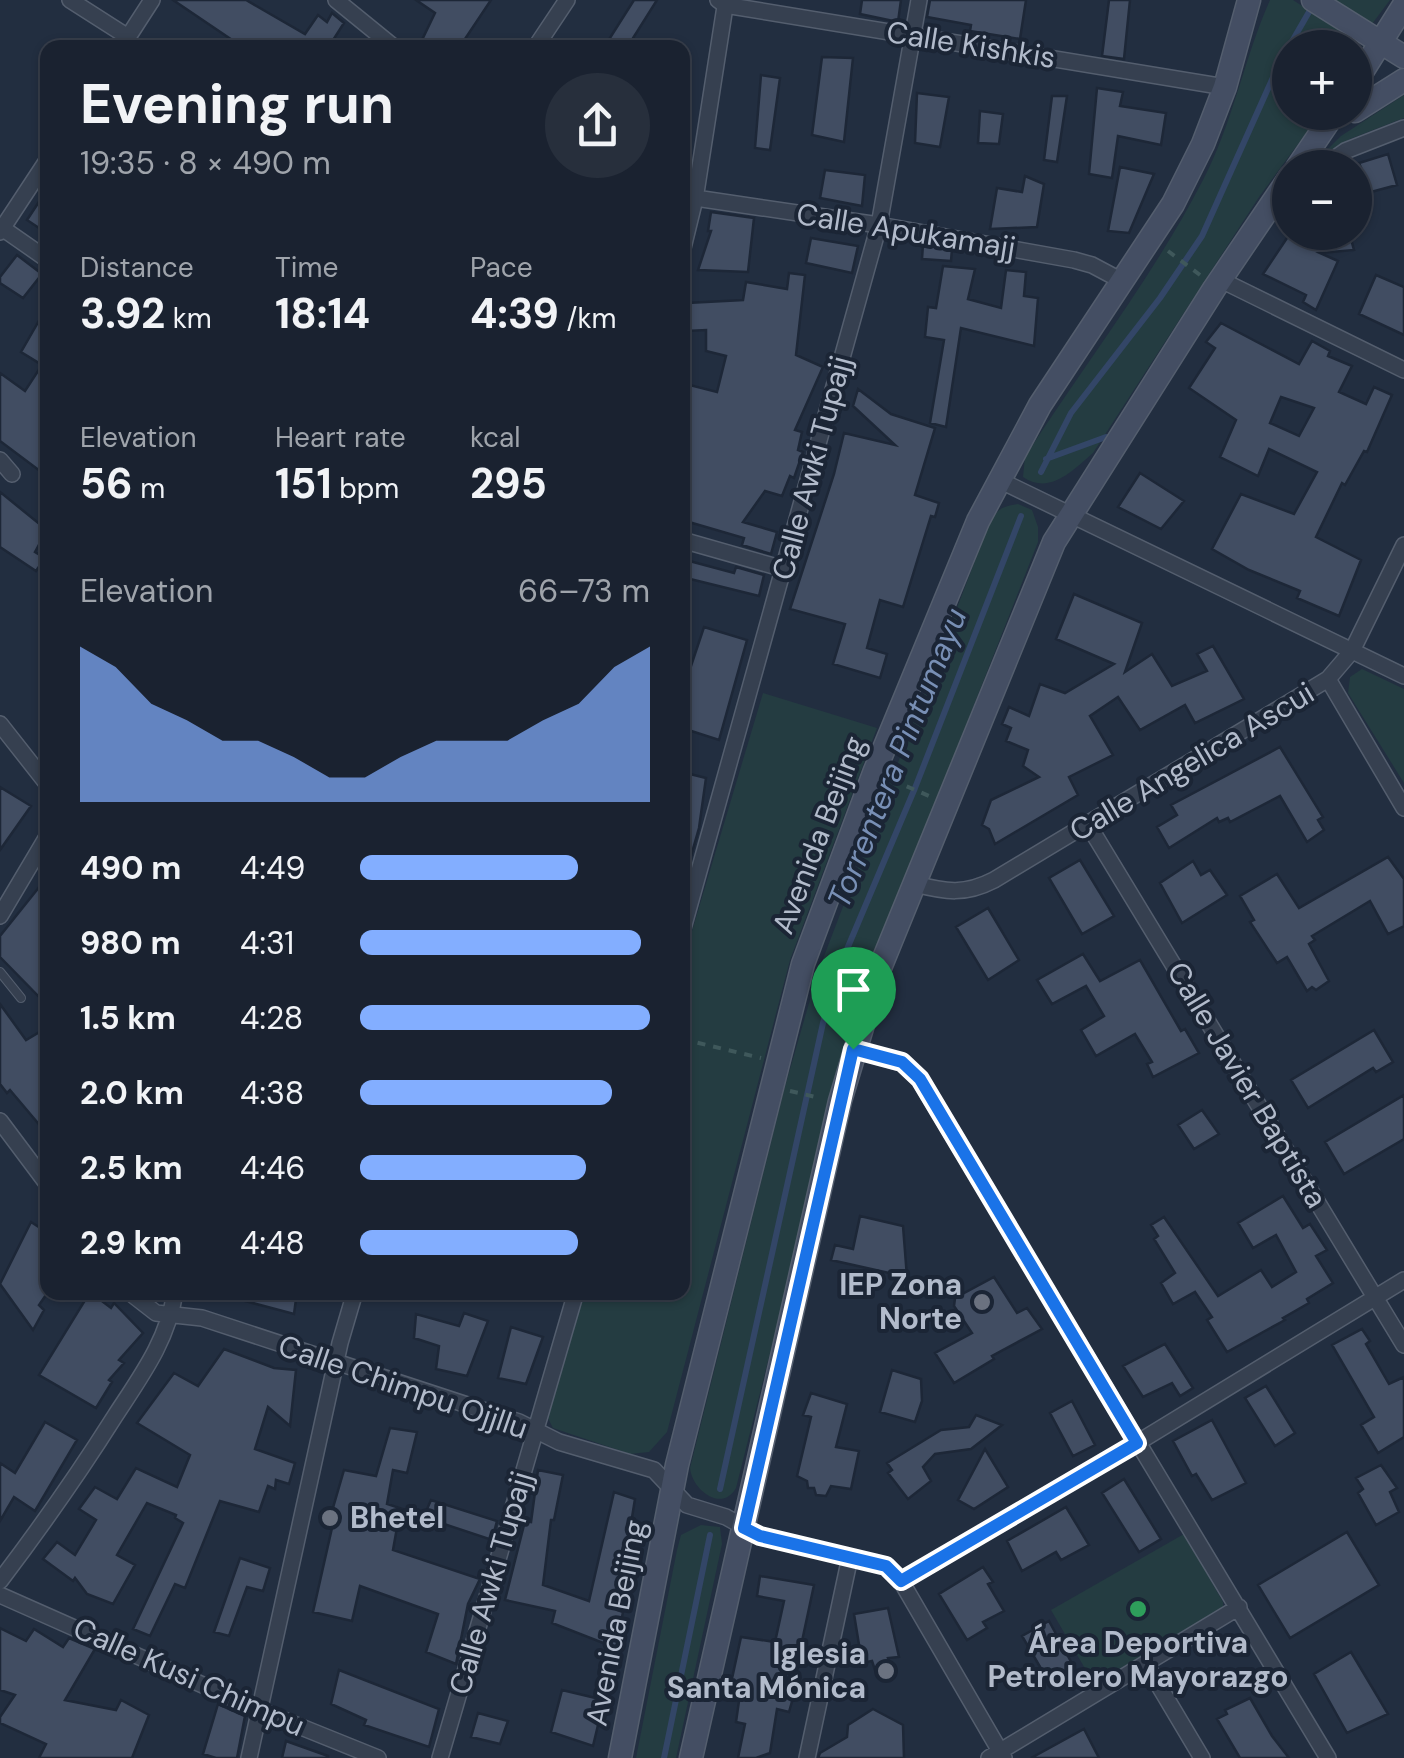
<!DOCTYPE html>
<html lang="en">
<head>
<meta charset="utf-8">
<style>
  :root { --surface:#1a2230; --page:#272f3c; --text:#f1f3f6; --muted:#9fa4ab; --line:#383f4c; --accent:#83aeff }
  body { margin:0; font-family:"DM Sans",sans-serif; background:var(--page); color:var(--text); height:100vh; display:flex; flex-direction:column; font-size:38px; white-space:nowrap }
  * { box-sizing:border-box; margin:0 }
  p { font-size:32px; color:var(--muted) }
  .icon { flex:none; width:55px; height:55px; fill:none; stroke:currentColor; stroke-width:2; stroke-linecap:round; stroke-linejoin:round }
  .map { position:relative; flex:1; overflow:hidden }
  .details { position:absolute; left:40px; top:40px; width:650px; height:1260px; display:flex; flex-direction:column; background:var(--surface); border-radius:20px; box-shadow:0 2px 8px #0004,0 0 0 2px var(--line) }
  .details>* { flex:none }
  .controls { position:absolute; left:1272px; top:30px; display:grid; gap:20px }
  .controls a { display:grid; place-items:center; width:100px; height:100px; border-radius:50%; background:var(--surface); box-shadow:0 2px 8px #0004,0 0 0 2px var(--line); font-size:50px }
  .pin { position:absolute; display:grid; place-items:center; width:85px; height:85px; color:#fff; margin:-102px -42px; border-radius:50% 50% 50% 0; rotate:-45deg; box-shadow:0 0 10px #0007 }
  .pin .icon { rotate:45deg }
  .round { display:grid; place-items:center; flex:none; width:105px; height:105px; border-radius:52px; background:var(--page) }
  .summary { display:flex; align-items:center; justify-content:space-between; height:170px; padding:0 40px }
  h1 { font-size:55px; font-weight:700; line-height:75px }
  .metrics { display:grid; grid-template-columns:repeat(3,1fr); gap:15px; height:170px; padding:10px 40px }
  .metrics div { display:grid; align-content:center }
  .metrics b { font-size:42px; font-weight:700 }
  .metrics small { font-size:28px; font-weight:400 }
  .metrics p { font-size:28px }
  .chart { height:280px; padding:20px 40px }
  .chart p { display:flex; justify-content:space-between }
  .chart svg { width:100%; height:180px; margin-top:10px; fill:var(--accent); opacity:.7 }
  ul { padding:0 40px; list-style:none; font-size:32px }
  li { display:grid; grid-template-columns:160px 120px 1fr; align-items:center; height:75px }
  li i { height:25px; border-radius:12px; background:var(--accent) }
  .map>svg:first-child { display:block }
</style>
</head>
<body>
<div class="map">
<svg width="1404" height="1758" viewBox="0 0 1404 1758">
  <rect width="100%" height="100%" fill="#222e40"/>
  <path fill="#243c41" d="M1270,0H1293L1354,40L1356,59L1355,48H1290V112L1321,113L1259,197L1093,453C1072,471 1050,495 1023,477L1025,457C1084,365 1153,277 1203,180C1233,123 1244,58 1270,0Z
    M1334,0H1390L1372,24Z
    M1404,95V118L1350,139L1312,165L1341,136Z
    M1018,504L1032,510L1038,527V542L860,995L736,1488C722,1513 692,1490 690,1468L784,1090L818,972L989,524C996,510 1002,506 1018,504Z
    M1362,669L1404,689V783L1348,693L1350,677Z
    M763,693L877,728L790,960L667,1432L649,1452L630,1454L553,1428L547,1416L584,1293L682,1292L683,961Z
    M701,1525L720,1527L722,1544L676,1758H636L677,1550L681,1535Z
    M1184,1534L1223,1602V1608L1094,1684L1051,1610Z"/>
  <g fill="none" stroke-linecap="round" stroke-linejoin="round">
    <path stroke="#334667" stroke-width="6" d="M1046,459L1106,437
      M1041,472L1071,413L1160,298L1202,236L1279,64L1313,5
      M720,1489L823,1023L842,961L915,788L1021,516
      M664,1758L710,1535"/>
  </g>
  <path fill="#414d62" stroke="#1d2737" stroke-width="2.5" fill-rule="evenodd" d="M173,0H246L305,34L318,15L327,22L332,13L344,23L328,48H244Z
    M416,0H491L459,48H432L422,40L435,13Z
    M634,0H657L630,43L608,41Z
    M862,0H901L898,22L860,14Z
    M930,0H1026L1020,39L970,31L971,25L927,17Z
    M1109,0H1130L1124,59L1102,56Z
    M822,57L853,58L844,142L812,135Z
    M761,75L780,78L770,150L755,148Z
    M1097,88L1123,92L1120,106L1166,113L1161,145L1118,136L1112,178L1089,174Z
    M917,93L949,97L940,147L915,143Z
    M1052,96H1067L1057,162L1044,160Z
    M980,111L1003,114L999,144L978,143Z
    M1388,154L1397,185L1371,192L1359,163Z
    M1120,167L1154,174L1129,233L1108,231Z
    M825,170L865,175L862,206L820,198Z
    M1025,176L1044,184L1037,227L990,229L997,188L1022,192Z
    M48,188V234L27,220Z
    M711,212L754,218L748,272L698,270L711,231H708Z
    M1291,232H1349L1354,250L1320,253L1338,261L1316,310L1303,302L1306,295L1263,274Z
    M811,238L858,246L852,273L806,263Z
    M923,244L952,249L951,261L922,259Z
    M17,255L42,274L23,298L0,283V277Z
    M943,266L975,269L968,299L1001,308L1006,270L1026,272L1024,296L1038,298L1034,346L961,328L946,427L930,423L944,340L925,337L928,307L936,308Z
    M789,273L805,275L796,355L823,367L795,430L802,432L798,450L803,452L794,478L790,476L782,496L765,491L743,522L777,532L771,554L742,545L744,538L682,520V383L717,392L726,356L706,351V330L686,331L687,303L743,300L746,282L787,289Z
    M1376,275L1404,287V335L1359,314Z
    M48,305V464L40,471L0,441V373L25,391L42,365L21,352Z
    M1221,323L1299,364L1312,341L1330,351L1328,356L1352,366L1339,392L1366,404L1374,387L1392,395L1367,452L1364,451L1345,485L1342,483L1316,537L1361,560L1339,616L1297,598L1300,591L1249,570L1212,549L1241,494L1294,514L1317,472L1269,449L1258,476L1220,457L1236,420L1189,388L1215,348L1206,342ZM1281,397L1314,408L1299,436L1270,423Z
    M858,389L891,414L935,428L915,495L939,503L935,517L931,516L903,607L880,600L867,648L887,654L880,678L833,664L845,624L790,609L834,474L844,433L895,445L853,406Z
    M1140,473L1184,501L1161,529L1118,507Z
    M0,492L47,530L35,552L45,558L36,571L0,547Z
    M682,559L734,573L736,567L764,575L759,596L682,577Z
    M1074,594L1142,623L1125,672L1152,654L1172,686L1207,671L1197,654L1213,646L1244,699L1195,723L1185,705L1140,730L1118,697L1090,716L1113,755L1069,777L1078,795L995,844L989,829L982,825L991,800L1039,777L1023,766L1028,750L1006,741L1011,728L1002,724L1009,707L1029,716L1040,684L1065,693L1114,664L1056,639Z
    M704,627L747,640L719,740L682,728V667L690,669Z
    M1280,747L1323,817L1318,820L1324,830L1307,842L1280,796L1230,822L1228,818L1219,822L1217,818L1169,848L1157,827L1177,815L1171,805Z
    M682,772L706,778L699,828L683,884Z
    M0,787L31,806L0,850Z
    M1388,857L1404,879V926L1388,934L1370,901L1312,936L1315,940L1309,944L1329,981L1316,990L1312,987L1307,991L1287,957L1277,963L1250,922L1254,920L1240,896L1277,874L1299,908Z
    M1080,860L1114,916L1082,934L1049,878Z
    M1193,861L1201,875L1210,870L1227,895L1182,923L1160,883Z
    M48,876V1006L0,957V936Z
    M988,908L1019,960L988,980L956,927Z
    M1083,954L1100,981L1140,960L1181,1031L1185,1029L1199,1053L1153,1077L1147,1064L1152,1062L1135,1034L1096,1056L1081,1030L1104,1016L1086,986L1052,1004L1037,980Z
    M0,1004L26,1040L48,1027V1135L10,1090L7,1093L0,1084Z
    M1374,1030L1393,1062L1376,1072L1373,1068L1308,1108L1291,1080Z
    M1404,1095V1139L1344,1174L1325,1142Z
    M1202,1110L1219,1134L1194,1149L1178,1125Z
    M1283,1196L1303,1228L1310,1224L1327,1250L1316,1256L1333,1283L1307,1299L1309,1303L1283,1318L1285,1320L1227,1352L1207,1320L1212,1317L1195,1292L1173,1304L1161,1283L1175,1273L1154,1239L1158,1236L1151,1225L1164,1217L1218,1296L1261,1270L1272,1287L1296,1272L1276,1235L1253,1248L1238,1223Z
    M860,1216L903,1226L907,1277L831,1260L835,1245L853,1249Z
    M31,1222L48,1233V1292L39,1305L44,1310L33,1330L0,1284Z
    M994,1277L1017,1313L1027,1308L1042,1329L992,1356L994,1359L954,1383L935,1353L972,1333L954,1306L955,1298Z
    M90,1292L111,1308L114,1303L143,1333L119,1360L124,1363L109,1380L112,1382L96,1408L39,1375Z
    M234,1292H297L294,1314L234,1298Z
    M464,1313L488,1321L467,1376L436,1369L439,1346L414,1338L416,1314L459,1326Z
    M511,1327L543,1337L526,1384L498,1378Z
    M1362,1329L1370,1341L1366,1344L1389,1384L1404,1377V1437L1378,1453L1361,1425L1374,1417L1332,1345Z
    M1165,1344L1193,1388L1180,1396L1172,1383L1143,1397L1123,1366Z
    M224,1349L274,1368L296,1370L290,1426L268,1407L255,1449L295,1463L289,1484L276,1480L275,1489L268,1486L259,1512L220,1501L185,1588L175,1584L150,1636L133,1629L183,1523L175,1518L176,1515L147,1503L117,1555L135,1565L113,1604L87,1594L75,1578L73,1581L43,1559L57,1542L75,1555L96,1520L79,1509L95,1487L117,1499L136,1468L177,1487L190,1455L137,1423L174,1373L198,1386Z
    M892,1370L921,1379L922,1401L915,1422L880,1412Z
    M1266,1386L1295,1433L1275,1446L1245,1398Z
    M811,1393L847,1404L836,1447L859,1451L851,1489L831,1486L826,1496L816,1495L814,1488H808L807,1481L797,1476L811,1417L803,1415Z
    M1072,1401L1095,1445L1073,1456L1050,1413Z
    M976,1415L1002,1425L971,1449L935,1454L923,1467L931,1481L908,1499L888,1473L892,1470L887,1463L941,1430L969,1427Z
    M1212,1420L1246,1483L1212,1500L1196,1474L1192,1476L1173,1441Z
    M45,1422L77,1440L35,1511L14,1497L0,1521V1463L15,1473Z
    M390,1428L417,1432L407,1473L393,1470L387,1504L424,1516L431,1500L497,1521L492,1540L432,1520L430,1530L398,1522L393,1550L480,1579L468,1604L456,1664L426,1652L438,1614L360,1586L352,1621L313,1612L334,1519L330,1518L344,1470L376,1476Z
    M985,1449L1008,1487L974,1509L958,1500Z
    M1381,1465L1397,1488L1390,1492L1399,1512L1376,1525L1358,1493L1363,1489L1356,1478Z
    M538,1470L563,1475L554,1520H551L543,1585L589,1601L614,1492L635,1499L617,1610L623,1612L616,1648L552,1623L555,1611L505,1600L525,1521L531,1522Z
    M1124,1479L1161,1539L1139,1552L1102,1493Z
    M1066,1507L1089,1545L1061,1560L1056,1552L1022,1571L1007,1541Z
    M1347,1532L1379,1585L1290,1638L1258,1585Z
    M240,1558L270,1568L263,1591L247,1587L229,1636L214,1632Z
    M983,1567L993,1582L988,1584L1004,1611L983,1622L987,1628L967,1640L939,1594Z
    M760,1576L814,1585L798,1660L790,1658L788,1661H784L778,1687L795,1691L789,1712L777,1709L770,1753L756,1758H738L745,1724L736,1722L739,1701L724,1700L728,1682L731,1683L741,1637L775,1642L784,1601L757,1596Z
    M888,1608L899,1657L888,1658L891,1667L875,1670L872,1661L867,1662L866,1656L861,1657L854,1614Z
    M1049,1621L1076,1671L1050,1684L1022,1636Z
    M0,1628L26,1641L34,1629L63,1647L69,1638L95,1649L65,1700L116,1710L121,1700L149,1715L132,1758H39L46,1744L0,1723V1717L15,1695L0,1690Z
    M1351,1652L1388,1714L1347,1733L1314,1674Z
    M339,1670L439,1709L429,1747L364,1725L366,1720L331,1704Z
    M562,1690L604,1700L593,1746L551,1732Z
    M1250,1698L1272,1736L1289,1758H1240L1217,1719L1227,1714L1225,1710Z
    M218,1704L245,1716L237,1758H216L203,1754Z
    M873,1709L903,1725L904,1758H818L820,1753L847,1737L848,1725Z
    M478,1713L508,1721L500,1744L471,1737Z
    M1084,1729L1099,1758H1031Z
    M286,1741L328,1756V1758H282Z"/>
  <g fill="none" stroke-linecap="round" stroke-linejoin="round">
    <defs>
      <path id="lane" d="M0,972L21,998"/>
      <path id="street" d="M70,0L128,37
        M336,0L395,48
        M718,0L725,5L1225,87
        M121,48L152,0
        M535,48L567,0
        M1321,168L1345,151L1404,128
        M682,196L879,225L1074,260L1092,265L1124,282
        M2,228L48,260
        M0,232L48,159
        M682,252L695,199L726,0
        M1221,280L1404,370
        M0,460L12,474
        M997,479L1404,676
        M682,540L784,569
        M1328,679L1404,808
        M0,724L48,785
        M1089,826L1404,1345
        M915,884C946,892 965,895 994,880L1328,679L1352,651L1404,545
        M0,916L48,835
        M682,932L879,225L919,0
        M853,1049L902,1063L919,1079L1328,1758
        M0,1121L48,1185
        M129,1292L156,1313L202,1318L519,1422L559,1442L654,1470L687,1505L726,1517L760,1536L887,1566L901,1581L1004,1758
        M0,1581C41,1527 79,1473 115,1416C141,1376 168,1340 175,1292
        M901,1581L1137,1443L1404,1280
        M0,1595L259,1710L378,1758
        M1146,1664L1202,1758
        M249,1758L340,1343L355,1292
        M440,1758L576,1292
        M807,1758L850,1557
        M989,1758L1239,1607"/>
      <path id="secondary" d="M1313,0L1404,57
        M1355,83L1404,5
        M1355,111L1404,80
        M1297,168L1335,112
        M620,1758L677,1465L803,964L874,773L978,521L1040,405L1173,204L1203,144L1225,87L1249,0
        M691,1758L840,1101L880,968L1054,542L1214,289L1290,177"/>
    </defs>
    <use href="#lane" stroke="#545e6e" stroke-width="10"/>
    <use href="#street" stroke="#545e6e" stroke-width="18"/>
    <use href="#secondary" stroke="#545e6e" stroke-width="25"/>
    <path stroke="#3f585b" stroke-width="4" stroke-dasharray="8 8" stroke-linecap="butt" d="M1168,251L1200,275
      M892,780L929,796
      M682,1039L761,1058
      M790,1091L820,1098"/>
    <use href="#lane" stroke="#364050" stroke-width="8"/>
    <use href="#street" stroke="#364050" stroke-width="15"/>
    <use href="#secondary" stroke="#444e63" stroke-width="22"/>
  </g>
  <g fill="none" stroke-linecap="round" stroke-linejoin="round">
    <defs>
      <path id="route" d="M853,1049L902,1062L920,1079L1137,1443L901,1581L886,1566L760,1536L744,1528Z"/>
    </defs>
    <use href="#route" stroke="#fff" stroke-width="20"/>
    <use href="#route" stroke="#1a73e8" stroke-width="12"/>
  </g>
  <g fill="#6b7280" stroke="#1b2535" stroke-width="4">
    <circle cx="982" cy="1302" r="10"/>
    <circle cx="330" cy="1518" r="10"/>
    <circle cx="886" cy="1671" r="10"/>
  </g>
  <circle fill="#2e9e5b" stroke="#1b2535" stroke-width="4" cx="1138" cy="1609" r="10"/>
  <g text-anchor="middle" stroke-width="8" stroke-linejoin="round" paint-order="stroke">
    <g font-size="30" fill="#b2bbcb" stroke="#1b2535">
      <text transform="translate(971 45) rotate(9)" y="10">Calle Kishkis</text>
      <text transform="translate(906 231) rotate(9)" y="10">Calle Apukamajj</text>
      <text transform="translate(812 468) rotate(-75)" y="10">Calle Awki Tupajj</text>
      <text transform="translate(1192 762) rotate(-31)" y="10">Calle Angelica Ascui</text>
      <text transform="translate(819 835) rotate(-69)" y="10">Avenida Beijing</text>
      <text transform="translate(1247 1085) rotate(59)" y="10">Calle Javier Baptista</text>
      <text transform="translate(403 1387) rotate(19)" y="10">Calle Chimpu Ojjllu</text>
      <text transform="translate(491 1583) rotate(-74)" y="10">Calle Awki Tupajj</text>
      <text transform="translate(616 1623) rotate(-79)" y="10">Avenida Beijing</text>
      <text transform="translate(189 1677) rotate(24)" y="10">Calle Kusi Chimpu</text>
    </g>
    <g font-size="30" font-weight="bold" fill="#b2bbcb" stroke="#1b2535" text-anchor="end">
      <text x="962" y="1295">IEP Zona<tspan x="962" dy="34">Norte</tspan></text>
      <text x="350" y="1528" text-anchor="start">Bhetel</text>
      <text x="1138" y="1653" text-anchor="middle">Área Deportiva<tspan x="1138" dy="34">Petrolero Mayorazgo</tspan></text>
      <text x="866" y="1664">Iglesia<tspan x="866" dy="34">Santa Mónica</tspan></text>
    </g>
    <g font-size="32" font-style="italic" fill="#788fb5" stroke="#1b2535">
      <text transform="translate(897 758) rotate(-68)" y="11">Torrentera Pintumayu</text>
    </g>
  </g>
</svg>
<div class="controls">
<a>+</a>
<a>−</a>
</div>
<div class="pin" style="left:853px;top:1049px;background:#1e9e55"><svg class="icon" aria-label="arrive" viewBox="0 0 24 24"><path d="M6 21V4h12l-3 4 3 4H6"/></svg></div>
<section class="details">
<div class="summary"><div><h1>Evening run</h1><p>19:35 · 8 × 490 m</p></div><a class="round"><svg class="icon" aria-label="share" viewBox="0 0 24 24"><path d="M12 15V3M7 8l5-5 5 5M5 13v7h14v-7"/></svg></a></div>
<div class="metrics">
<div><p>Distance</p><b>3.92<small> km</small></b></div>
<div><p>Time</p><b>18:14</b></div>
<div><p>Pace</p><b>4:39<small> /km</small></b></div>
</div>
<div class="metrics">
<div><p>Elevation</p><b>56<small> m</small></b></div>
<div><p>Heart rate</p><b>151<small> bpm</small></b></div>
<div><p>kcal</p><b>295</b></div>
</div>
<div class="chart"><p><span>Elevation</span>66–73 m</p>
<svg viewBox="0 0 160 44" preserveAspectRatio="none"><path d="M0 44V6L10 11L20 20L30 24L40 29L50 29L60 33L70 38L80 38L90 33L100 29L110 29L120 29L130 24L140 20L150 11L160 6V44z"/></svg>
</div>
<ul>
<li><b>490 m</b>4:49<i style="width:75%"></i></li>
<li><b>980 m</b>4:31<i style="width:97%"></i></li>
<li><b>1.5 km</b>4:28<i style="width:100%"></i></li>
<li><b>2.0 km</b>4:38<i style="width:87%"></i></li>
<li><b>2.5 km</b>4:46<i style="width:78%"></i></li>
<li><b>2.9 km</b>4:48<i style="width:75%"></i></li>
</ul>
</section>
</div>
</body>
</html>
